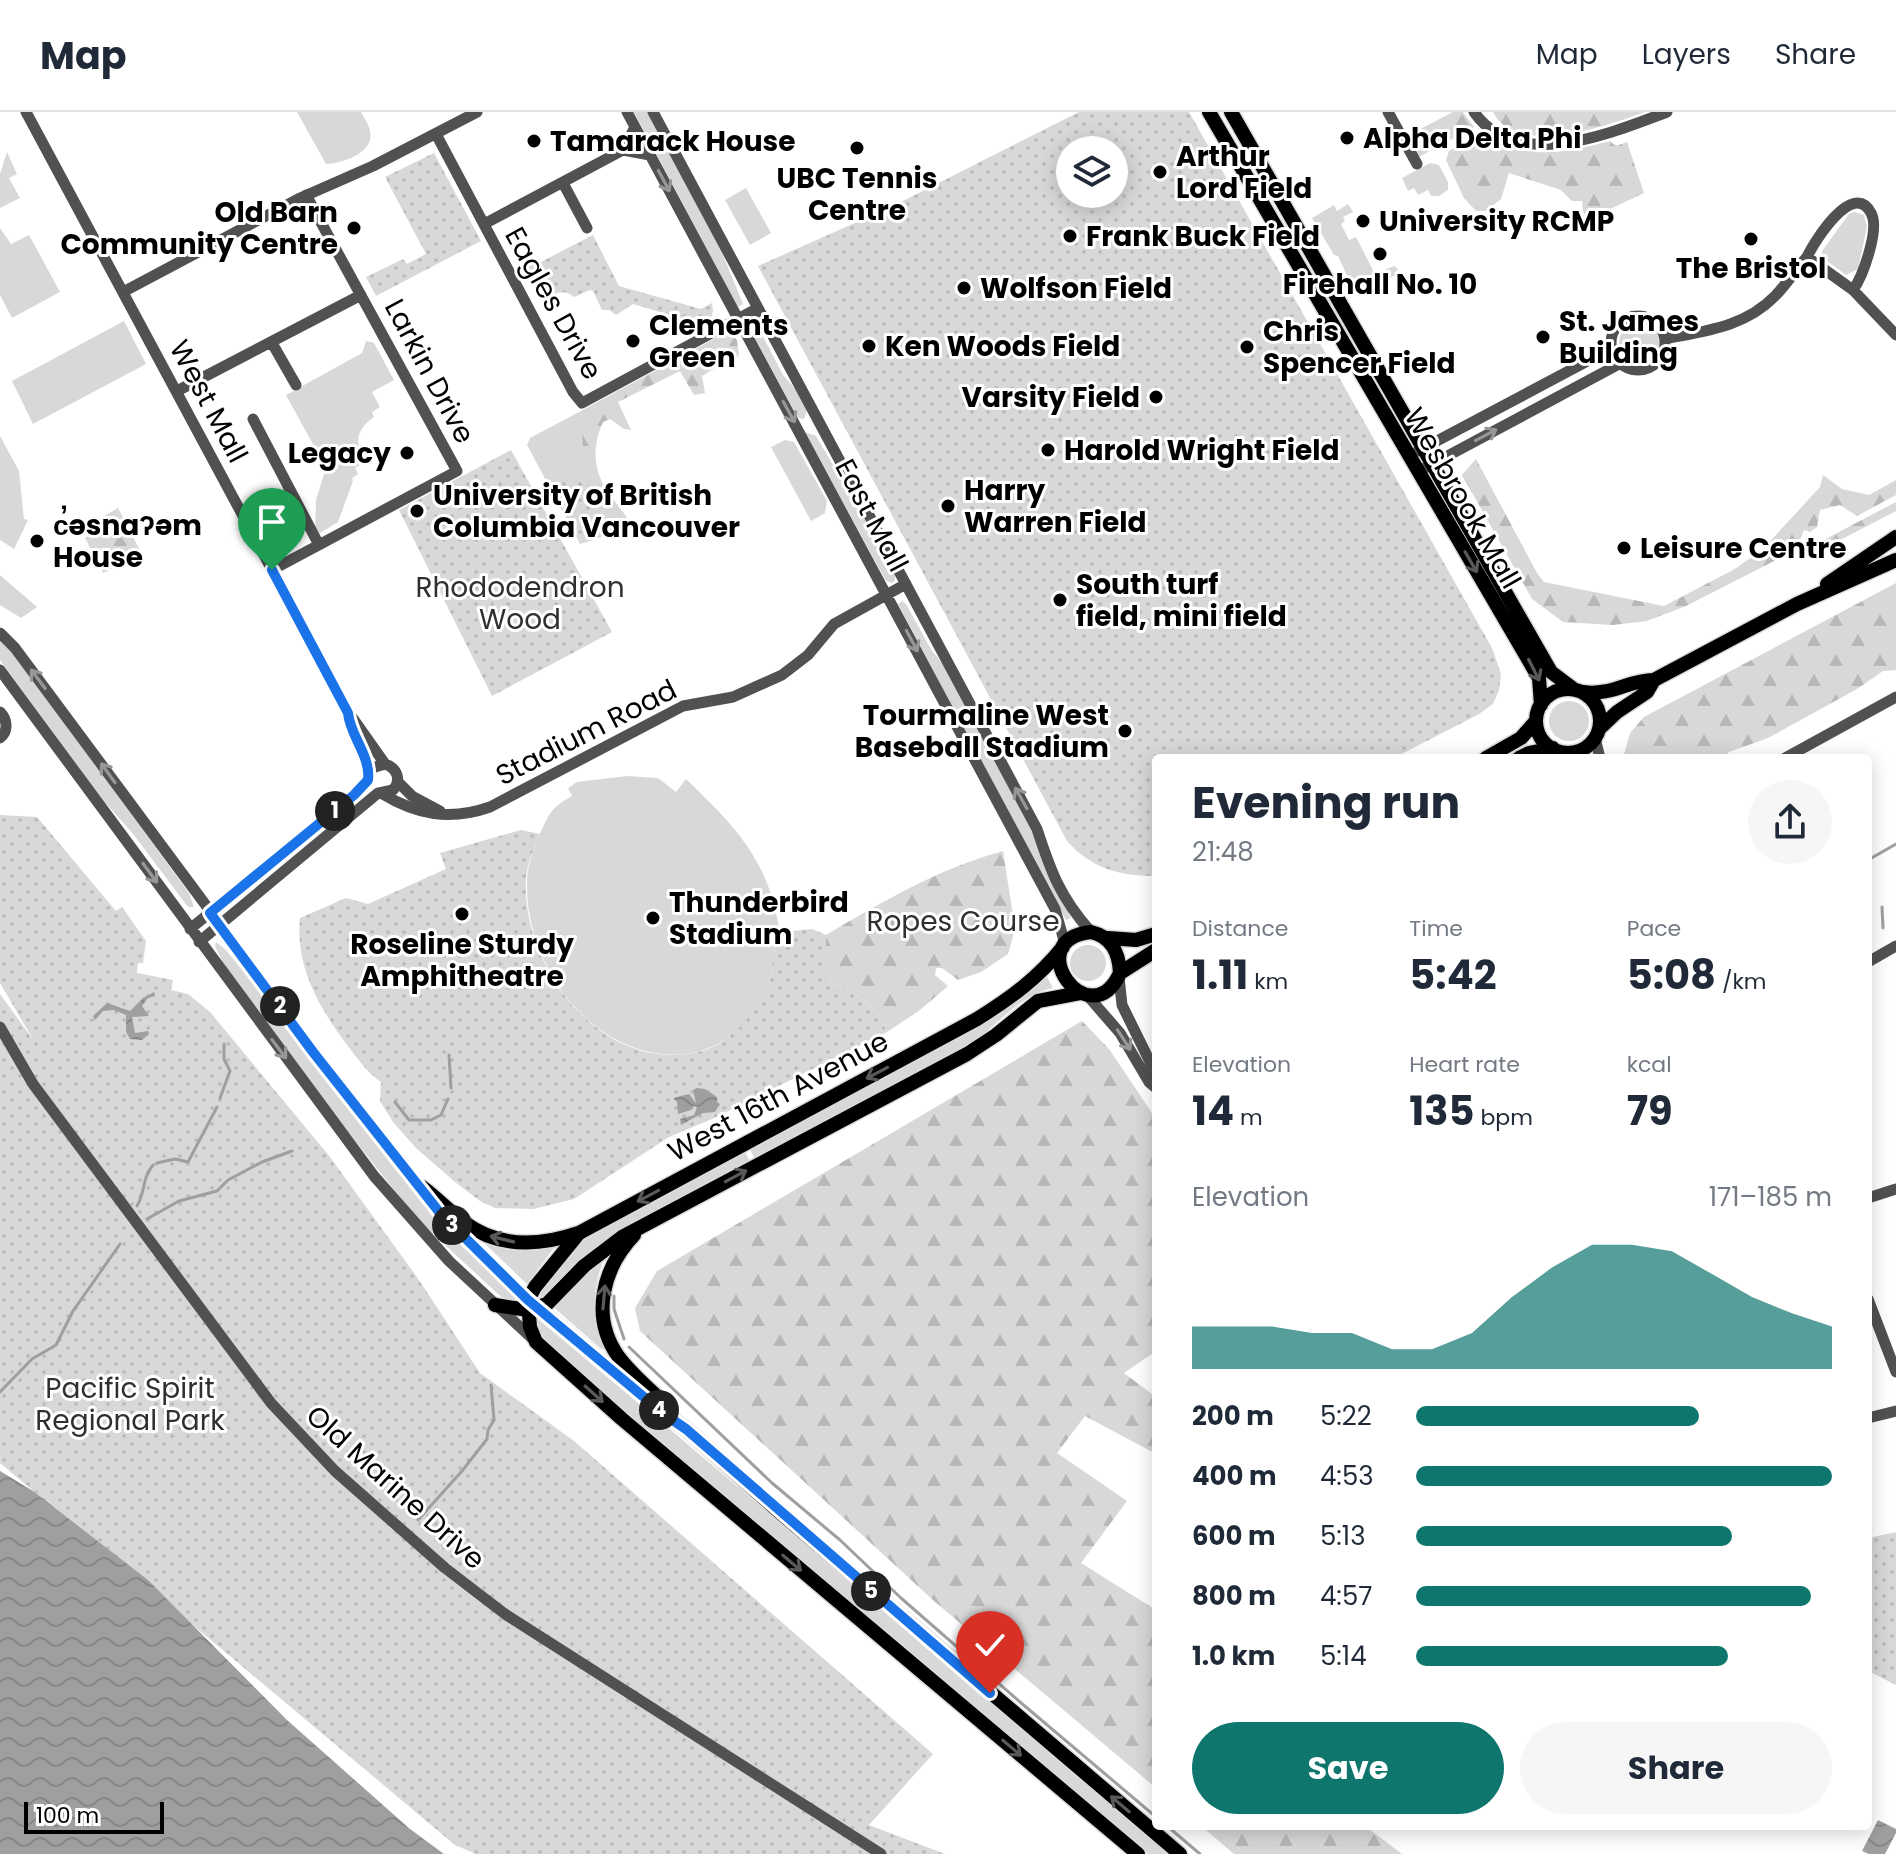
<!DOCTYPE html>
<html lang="en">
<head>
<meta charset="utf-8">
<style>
  :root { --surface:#fff; --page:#f6f6f7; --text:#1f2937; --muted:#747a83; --line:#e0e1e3; --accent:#0f766e }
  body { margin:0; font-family:Poppins,sans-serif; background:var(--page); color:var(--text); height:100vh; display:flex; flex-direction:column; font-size:30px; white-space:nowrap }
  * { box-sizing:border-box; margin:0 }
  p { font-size:26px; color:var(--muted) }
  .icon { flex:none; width:44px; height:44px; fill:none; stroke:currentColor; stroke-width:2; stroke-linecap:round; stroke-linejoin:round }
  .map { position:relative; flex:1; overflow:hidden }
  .details { position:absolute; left:1152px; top:642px; width:720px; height:1076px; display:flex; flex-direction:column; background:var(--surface); border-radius:8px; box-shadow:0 4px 20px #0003 }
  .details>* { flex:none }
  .fabs { position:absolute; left:1056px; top:24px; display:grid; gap:16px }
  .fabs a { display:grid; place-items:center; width:72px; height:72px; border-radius:50%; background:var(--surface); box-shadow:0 4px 20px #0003; font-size:40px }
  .scale { position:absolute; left:24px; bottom:20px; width:140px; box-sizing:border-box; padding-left:8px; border:4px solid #000; border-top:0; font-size:22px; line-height:28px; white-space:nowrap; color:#000; -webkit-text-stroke:6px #fff; paint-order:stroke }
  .pin { position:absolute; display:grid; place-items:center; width:68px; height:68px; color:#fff; margin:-82px -34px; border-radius:50% 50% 50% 0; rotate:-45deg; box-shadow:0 0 8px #0007 }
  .pin .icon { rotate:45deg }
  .km { position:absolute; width:40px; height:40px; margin:-20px; border-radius:50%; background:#222; color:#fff; font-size:22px; line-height:40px; text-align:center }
  .round { display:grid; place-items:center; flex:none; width:84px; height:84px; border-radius:42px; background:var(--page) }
  .headline { display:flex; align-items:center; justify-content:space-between; height:136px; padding:0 40px }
  h1 { font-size:44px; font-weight:700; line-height:60px }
  .stats { display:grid; grid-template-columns:repeat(3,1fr); gap:12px; height:136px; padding:8px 40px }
  .stats div { display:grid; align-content:center }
  .stats b { font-size:40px; font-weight:700 }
  .stats small { font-size:22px; font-weight:400 }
  .stats p { font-size:22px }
  .chart { height:224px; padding:16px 40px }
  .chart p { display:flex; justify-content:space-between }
  .chart svg { width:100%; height:144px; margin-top:8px; fill:var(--accent); opacity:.7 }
  .button { display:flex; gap:16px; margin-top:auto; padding:16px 40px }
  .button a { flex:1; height:92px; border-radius:48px; background:var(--accent); color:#fff; font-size:32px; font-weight:700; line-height:92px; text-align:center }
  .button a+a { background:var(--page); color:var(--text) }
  ul { padding:0 40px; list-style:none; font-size:26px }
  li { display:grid; grid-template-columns:128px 96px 1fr; align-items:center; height:60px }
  li i { height:20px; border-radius:10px; background:var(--accent) }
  header { display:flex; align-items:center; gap:48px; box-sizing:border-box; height:112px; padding:0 40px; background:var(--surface); border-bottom:2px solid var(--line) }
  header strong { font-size:38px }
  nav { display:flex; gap:44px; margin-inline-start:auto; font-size:28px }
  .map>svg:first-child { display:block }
</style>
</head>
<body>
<header>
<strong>Map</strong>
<nav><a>Map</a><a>Layers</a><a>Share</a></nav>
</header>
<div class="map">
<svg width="1896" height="1742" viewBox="0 0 1896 1742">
  <defs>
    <pattern id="forest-firs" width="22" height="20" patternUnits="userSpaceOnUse" patternTransform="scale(2)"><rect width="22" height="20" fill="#d8d8d8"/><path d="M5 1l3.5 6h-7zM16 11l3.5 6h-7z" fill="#b8b8b8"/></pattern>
    <pattern id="park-dots" width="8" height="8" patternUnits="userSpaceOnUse" patternTransform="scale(2)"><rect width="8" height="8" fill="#d8d8d8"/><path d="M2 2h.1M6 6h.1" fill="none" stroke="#b8b8b8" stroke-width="1.8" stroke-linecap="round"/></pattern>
    <pattern id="water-waves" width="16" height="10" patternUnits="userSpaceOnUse" patternTransform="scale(2)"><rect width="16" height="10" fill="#9f9f9f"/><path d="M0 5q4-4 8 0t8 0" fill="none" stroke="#878787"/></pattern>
  </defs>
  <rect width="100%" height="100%" fill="#fff"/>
  <path fill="#d8d8d8" d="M297,0H361C364,6 369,12 370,19C375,41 342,51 326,52Z
    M634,0H648L721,138L743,192L738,195Z
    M7,40L17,62L9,66L20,86L0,96V62Z
    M1430,51L1439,53L1448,70V78L1439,84H1431L1428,78L1418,83L1414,76L1408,79L1402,66Z
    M746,76L771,121L750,133L725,88Z
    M1348,92L1353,100L1343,105L1345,109L1341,112L1349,128L1356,125L1375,162L1394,154L1398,157L1394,164L1356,183L1338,144L1334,143L1312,106L1334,93L1337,99Z
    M1854,100L1864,103L1867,115L1858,157L1846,163L1823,146L1822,139L1849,102Z
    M0,116L11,132L29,123L60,180L12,206L0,183Z
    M750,208L757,213L783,263L798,280L807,298L804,307L798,306L747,211Z
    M124,209L146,252L33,312L12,269Z
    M1619 231a20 20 0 1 1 40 0a20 20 0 1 1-40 0Z
    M366,229L374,231L394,268L372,280L380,295L372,300L374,305C358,316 354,328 363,346L361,347L363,351L355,356L358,362L352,366L353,369L338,410L315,424L316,388L326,356L286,283L362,241Z
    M579,300L584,315L582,332L597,386L607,379L629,408L611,422L580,432L527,333L530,326Z
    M805,320L816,324L895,459V469L892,471L886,469Z
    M0,324L19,359L24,407L28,408L14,437L0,428Z
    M785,328L794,330L827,389L825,401L811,409L771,335Z
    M0,463L37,495L21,506L0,493Z
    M902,489L906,492L932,539L945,554L1029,710L1071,806L1066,808L898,492Z
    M0,528L16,545L189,781L194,795H188L134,723L103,688L0,548Z
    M1549 609a20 20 0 1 1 40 0a20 20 0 1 1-40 0Z
    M627,664L658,666L676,680L686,667C734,713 768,747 779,816L782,820C772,836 774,848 770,866C766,885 753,904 739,917C689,964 614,941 573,893C544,860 526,814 527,771C527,755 533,739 539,724C549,702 550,696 572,684L568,676L577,670Z
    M216,830L225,837L283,908L395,1057L450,1120L521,1190L506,1188L498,1182L418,1108L322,987L226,857L215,834Z
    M1070 851a18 18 0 1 1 36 0a18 18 0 1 1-36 0Z
    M1047,865L1053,876C1021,882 997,913 971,932L755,1048L749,1035L997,901L1019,888Z
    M744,1037L750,1050L600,1133L546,1184L543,1186L538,1183C547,1131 698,1062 744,1037Z
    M481,1128L557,1132L527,1172Z
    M605,1145C591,1177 591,1208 607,1239L600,1236L551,1193L586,1155Z
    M536,1203L548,1214L1171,1742H1148L552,1237C541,1226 536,1218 536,1203Z"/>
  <path fill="url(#forest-firs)" d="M1453,0H1463L1474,15L1417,46L1405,25Z
    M1493,0H1645C1608,13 1516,47 1493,0Z
    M1480,20C1527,49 1560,42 1610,29L1616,34L1627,30L1644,81L1587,108L1583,99L1582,89H1572L1561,78L1509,61L1501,87L1486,99H1476L1464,86L1446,48L1449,39Z
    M721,223H732L737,228L739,243L732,252L723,251L702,264L705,281L694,283L680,259L618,290L631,318L624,317L610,307L603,310C592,334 593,357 607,379L597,386C575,365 587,326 579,300Z
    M1476,347L1537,461L1544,470L1664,494L1733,458L1762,438L1820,375L1823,363L1842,377L1869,383L1896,368V383L1857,404L1840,393L1820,398L1817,415L1810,420L1804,418L1799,431L1791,433L1790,441L1686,494L1647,509L1613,513L1563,510L1532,487L1462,363Z
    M1896,390V399L1817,440L1799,446L1797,442Z
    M118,396L142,442L103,461L85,426L98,417L97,408Z
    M1896,471V558L1883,559L1857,577L1768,626L1729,640L1722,646H1623L1630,621L1644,605Z
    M1003,739L1015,817L1008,842L981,860L958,868L942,856H936L935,863L948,874L920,898L887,920C874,889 862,886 833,872L826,859V823C882,790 940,756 1003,739Z
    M1082,909L1109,937L1156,1007V1239L1124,1261L1156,1285V1342L1085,1304L1057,1341L1127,1389L1081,1451L1156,1498V1676L934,1489L640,1219L635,1196L657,1159Z
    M1201,1714H1365L1402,1742H1234Z"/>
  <path fill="url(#park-dots)" fill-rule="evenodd" d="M1079,0H1189L1492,536L1501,562L1499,578L1493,592L1479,602L1394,646H1156L1154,764C1119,764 1091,756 1067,729L758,154L893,94ZM1070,38H1114V82H1070Z
    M434,41L481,129L376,184L366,165L403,147L407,152L426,142L385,65Z
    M593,123L619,174L701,197L712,191L713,199L710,210L684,225L673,204L633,192L616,203L609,198H602L593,179L590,178L574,185C562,175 553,183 541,189L521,154L529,150L537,152Z
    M511,338L612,520L492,584L399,398Z
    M577,354L591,396L598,395L601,402H604L611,422L592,427L589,420L578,423L558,372L574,366Z
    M0,703L37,705L116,799L122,795L146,829L143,851H138L137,861L173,868L171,878L188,882L210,900L330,1045L419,1168L480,1261L574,1329L933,1642L869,1713L945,1742H476L455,1733L0,1351V882L34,929L0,871Z
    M521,718L540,722C534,736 527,752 526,768C522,847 588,943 672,943C691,943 714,938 729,925C747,910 764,890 770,866C774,848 772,836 782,820L812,817L826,823V859L833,872C862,886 874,889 887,920L712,1007L669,1025L574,1087L533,1097L495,1096L480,1089L455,1070L416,1036L393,1010L380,989L381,970C368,961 360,950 351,938C321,899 295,857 300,806L346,786L368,792L446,757L440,741Z
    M1896,1420V1573L1868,1559V1426Z"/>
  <path fill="url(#water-waves)" d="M154,880L155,884L148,886L142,894L149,904L132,905L135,921L148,919L149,922L142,928L130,927L126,920V903L114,898L103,899L95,908L93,904L107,891L130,899L143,886Z
    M697,976L705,977L717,985V990L720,992L715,1000L703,1001L681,1013L680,1007L694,1003L697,995L693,994L691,998L678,1002L677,990L673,986L689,982L696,991L693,978Z
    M0,1359L33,1379L148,1468L287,1608L410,1717L444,1742H0Z
    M1878,1708L1896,1717V1721L1885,1742H1869L1862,1739Z"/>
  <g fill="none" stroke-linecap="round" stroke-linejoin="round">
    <path stroke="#9f9f9f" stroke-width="3" d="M1868,748L1896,732
      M1882,795L1883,816
      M449,943L451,976
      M220,986L230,959L224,947V932
      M395,990L409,1008H431L441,1003L448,987
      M157,1051L175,1047L188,1050L217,995
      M137,1094C146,1079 141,1068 153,1053
      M147,1107L179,1089L217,1079L228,1068L262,1050L292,1039
      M614,1184V1197L624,1227
      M629,1235L772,1371L840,1428L901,1486L1020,1590L1156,1705
      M0,1280L32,1247L56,1233L73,1199L120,1132
      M418,1408L462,1359L487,1327L488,1318L494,1308L491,1273
      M1167,1714L1200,1742"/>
    <defs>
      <path id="major" d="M1209,0L1539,566L1541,593
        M1231,0L1551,560L1575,578
        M1827,472L1896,425
        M1536 609a32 32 0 1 1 64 0a32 32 0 1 1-64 0Z
        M1583,580C1612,584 1628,568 1654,568L1797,492L1896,448
        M1599,617L1617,600L1647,580L1654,568
        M1486,646L1521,626L1536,609
        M1519,646L1529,641L1553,636
        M1091,820C1112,825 1119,841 1120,861C1090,927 1018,828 1091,820Z
        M1108,826L1136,828L1156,822
        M1120,861L1156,838
        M422,1075C437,1086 450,1100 465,1111C499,1136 540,1134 578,1121
        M634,1123C603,1156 590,1204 618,1244C631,1262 651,1278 667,1294
        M528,1188L664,1302L686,1317L777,1398L1180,1742
        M528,1188L530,1215L536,1230L622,1307L1138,1742
        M528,1188L535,1175L579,1121L977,907C1011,886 1038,866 1063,835
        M495,1193L528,1198L547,1192L584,1154L622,1125L967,942L996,923L1038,889L1080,881"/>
    </defs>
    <use href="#major" stroke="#dbdbdb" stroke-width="17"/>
    <path stroke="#515151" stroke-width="11" d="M26,0L329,564L348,601L349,610L369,660
      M627,0L1055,797L1065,832
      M653,0L1037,717C1051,760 1060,785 1091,820
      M1388,0L1417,52
      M1474,0C1517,61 1611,21 1667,0
      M436,22L573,280L582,291L758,196
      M623,38L650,43
      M563,71L587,116
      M484,112L623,38L635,15
      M1807,145C1814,130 1853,67 1871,101C1880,117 1863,164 1853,178
      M123,180L298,87L373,54L477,0
      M1611 231a27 27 0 1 1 54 0a27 27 0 1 1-54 0Z
      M1665,227C1705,219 1745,215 1775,184C1787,172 1796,157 1807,145L1853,178L1896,223
      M272,231L296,273
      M177,279L361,183
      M253,307L319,433
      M1418,339L1612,236
      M1425,356L1621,251
      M272,458L457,359L306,83
      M0,521L15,536L346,982L440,1101L528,1188
      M0,558L374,1064L449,1149L535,1229
      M0,600C7,607 9,619 0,626
      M349,601L385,652C397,656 402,668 393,678L379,681
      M1595,626L1600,646
      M1565,640L1573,646
      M1785,646L1896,585
      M368,665L372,656L385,652
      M398,670L412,684L440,699
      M381,681C417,703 450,709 490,695L683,594L733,585L782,563L808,543L834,512L906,472
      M190,817L354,683L368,668
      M199,830L378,681
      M1868,850L1896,834
      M1119,865L1122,893L1156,962
      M1087,883L1120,921L1149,970L1156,976
      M0,915L33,972L271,1291L335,1359L445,1456L505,1502L881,1742
      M1868,1086L1896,1077
      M1868,1187L1896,1260
      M1868,1306L1896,1299"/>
    <use href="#major" stroke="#000" stroke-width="14"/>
  </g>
  <defs><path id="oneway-shaft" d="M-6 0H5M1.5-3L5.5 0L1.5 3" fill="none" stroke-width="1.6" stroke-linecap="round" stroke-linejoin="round" transform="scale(2)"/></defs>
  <g stroke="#979797">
    <use href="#oneway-shaft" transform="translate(664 69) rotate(62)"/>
    <use href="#oneway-shaft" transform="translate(789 300) rotate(61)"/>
    <use href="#oneway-shaft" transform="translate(1486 323) rotate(-28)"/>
    <use href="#oneway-shaft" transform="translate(912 529) rotate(62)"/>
    <use href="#oneway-shaft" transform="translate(38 567) rotate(-127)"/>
    <use href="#oneway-shaft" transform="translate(108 661) rotate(-126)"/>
    <use href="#oneway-shaft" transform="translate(1021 686) rotate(-119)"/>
    <use href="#oneway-shaft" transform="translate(150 761) rotate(54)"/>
    <use href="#oneway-shaft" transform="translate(1124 928) rotate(57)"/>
    <use href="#oneway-shaft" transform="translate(279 937) rotate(53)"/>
  </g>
  <g stroke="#595959">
    <use href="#oneway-shaft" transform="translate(1471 450) rotate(60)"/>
    <use href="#oneway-shaft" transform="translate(1534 558) rotate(63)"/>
    <use href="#oneway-shaft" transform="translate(877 961) rotate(152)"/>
    <use href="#oneway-shaft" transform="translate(736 1064) rotate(-28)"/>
    <use href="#oneway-shaft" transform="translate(648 1084) rotate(152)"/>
    <use href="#oneway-shaft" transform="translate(502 1127) rotate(-166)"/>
    <use href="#oneway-shaft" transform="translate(604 1185) rotate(-85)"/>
    <use href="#oneway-shaft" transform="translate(594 1282) rotate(42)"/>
    <use href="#oneway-shaft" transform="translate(792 1451) rotate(40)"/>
    <use href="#oneway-shaft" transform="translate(1012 1636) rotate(40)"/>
    <use href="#oneway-shaft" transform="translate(1120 1692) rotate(-140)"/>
  </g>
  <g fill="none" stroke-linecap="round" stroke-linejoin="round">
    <defs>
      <path id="route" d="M272,458L348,601C350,624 371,644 368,668L354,683L210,801L313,940L440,1101L528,1188L664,1302L686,1317L990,1581"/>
    </defs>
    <use href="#route" stroke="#fff" stroke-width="16"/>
    <use href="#route" stroke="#1a73e8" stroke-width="10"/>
  </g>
  <g fill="#000" stroke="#fff" stroke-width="3">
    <circle cx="1347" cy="26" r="8"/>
    <circle cx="534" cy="29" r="8"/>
    <circle cx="857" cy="36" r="8"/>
    <circle cx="1160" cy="60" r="8"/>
    <circle cx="1363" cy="109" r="8"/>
    <circle cx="354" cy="116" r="8"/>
    <circle cx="1070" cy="124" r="8"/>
    <circle cx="1751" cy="127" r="8"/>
    <circle cx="1380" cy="142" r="8"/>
    <circle cx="964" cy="176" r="8"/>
    <circle cx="1543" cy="225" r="8"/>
    <circle cx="633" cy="229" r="8"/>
    <circle cx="869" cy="234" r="8"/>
    <circle cx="1247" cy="235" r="8"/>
    <circle cx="1156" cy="285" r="8"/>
    <circle cx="1048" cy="338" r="8"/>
    <circle cx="407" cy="341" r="8"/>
    <circle cx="948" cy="394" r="8"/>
    <circle cx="417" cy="399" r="8"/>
    <circle cx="37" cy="429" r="8"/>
    <circle cx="1624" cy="436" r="8"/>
    <circle cx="1060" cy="488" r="8"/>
    <circle cx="1125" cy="619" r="8"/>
    <circle cx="462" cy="802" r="8"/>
    <circle cx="653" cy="806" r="8"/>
  </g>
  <g text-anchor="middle" stroke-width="6" stroke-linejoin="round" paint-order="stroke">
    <g font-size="28" font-weight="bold" fill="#000" stroke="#fff" text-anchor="start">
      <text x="1363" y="36">Alpha Delta Phi</text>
      <text x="550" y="39">Tamarack House</text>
      <text x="1176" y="54">Arthur<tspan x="1176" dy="32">Lord Field</tspan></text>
      <text x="857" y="76" text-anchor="middle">UBC Tennis<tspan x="857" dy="32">Centre</tspan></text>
      <text x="338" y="110" text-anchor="end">Old Barn<tspan x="338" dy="32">Community Centre</tspan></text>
      <text x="1379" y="119">University RCMP</text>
      <text x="1086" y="134">Frank Buck Field</text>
      <text x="1751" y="166" text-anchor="middle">The Bristol</text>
      <text x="1380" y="182" text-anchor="middle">Firehall No. 10</text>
      <text x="980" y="186">Wolfson Field</text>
      <text x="1559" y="219">St. James<tspan x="1559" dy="32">Building</tspan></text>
      <text x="649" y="223">Clements<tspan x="649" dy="32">Green</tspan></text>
      <text x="1263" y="229">Chris<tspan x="1263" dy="32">Spencer Field</tspan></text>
      <text x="885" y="244">Ken Woods Field</text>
      <text x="1140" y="295" text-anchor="end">Varsity Field</text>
      <text x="1064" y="348">Harold Wright Field</text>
      <text x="391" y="351" text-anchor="end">Legacy</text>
      <text x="964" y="388">Harry<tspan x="964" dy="32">Warren Field</tspan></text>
      <text x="433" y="393">University of British<tspan x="433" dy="32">Columbia Vancouver</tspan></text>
      <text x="53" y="423">c̓əsnaʔəm<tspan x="53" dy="32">House</tspan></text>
      <text x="1640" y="446">Leisure Centre</text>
      <text x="1076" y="482">South turf<tspan x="1076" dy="32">field, mini field</tspan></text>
      <text x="1109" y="613" text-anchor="end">Tourmaline West<tspan x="1109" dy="32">Baseball Stadium</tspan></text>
      <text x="669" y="800">Thunderbird<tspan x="669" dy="32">Stadium</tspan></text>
      <text x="462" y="842" text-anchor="middle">Roseline Sturdy<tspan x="462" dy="32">Amphitheatre</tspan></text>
    </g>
    <g font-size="28" fill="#000" stroke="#fff">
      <text transform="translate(554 191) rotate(61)" y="10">Eagles Drive</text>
      <text transform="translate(430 259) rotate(62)" y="10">Larkin Drive</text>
      <text transform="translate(209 289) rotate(62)" y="10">West Mall</text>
      <text transform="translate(1463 386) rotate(60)" y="10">Wesbrook Mall</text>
      <text transform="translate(872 403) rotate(62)" y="10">East Mall</text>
      <text transform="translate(586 620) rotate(-27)" y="10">Stadium Road</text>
      <text transform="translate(778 984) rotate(-28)" y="10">West 16th Avenue</text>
      <text transform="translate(396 1375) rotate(42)" y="10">Old Marine Drive</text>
    </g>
    <g font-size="28" fill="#2f2f2f" stroke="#fff">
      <text x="520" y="485">Rhododendron<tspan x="520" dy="32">Wood</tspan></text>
      <text x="963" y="819">Ropes Course</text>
      <text x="130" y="1286">Pacific Spirit<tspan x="130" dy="32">Regional Park</tspan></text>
    </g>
  </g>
</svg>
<div class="fabs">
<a><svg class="icon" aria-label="layers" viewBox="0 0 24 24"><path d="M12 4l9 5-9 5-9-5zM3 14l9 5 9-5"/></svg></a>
</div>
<div class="scale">100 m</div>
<div class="pin" style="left:272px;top:458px;background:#1e9e55"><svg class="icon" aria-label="arrive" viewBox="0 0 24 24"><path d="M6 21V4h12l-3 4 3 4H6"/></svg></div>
<div class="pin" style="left:990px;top:1581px;background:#d93025"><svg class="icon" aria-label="check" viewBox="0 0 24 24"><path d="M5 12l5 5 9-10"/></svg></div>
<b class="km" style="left:335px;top:699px">1</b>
<b class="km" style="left:280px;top:894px">2</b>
<b class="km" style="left:452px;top:1113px">3</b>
<b class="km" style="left:659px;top:1298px">4</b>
<b class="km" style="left:871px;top:1479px">5</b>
<section class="details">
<div class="headline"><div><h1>Evening run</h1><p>21:48</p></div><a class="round"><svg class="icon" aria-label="share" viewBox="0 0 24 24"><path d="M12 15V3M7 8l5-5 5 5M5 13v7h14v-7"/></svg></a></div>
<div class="stats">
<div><p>Distance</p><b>1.11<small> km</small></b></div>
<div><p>Time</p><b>5:42</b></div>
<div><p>Pace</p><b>5:08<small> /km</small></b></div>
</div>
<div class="stats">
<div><p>Elevation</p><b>14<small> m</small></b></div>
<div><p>Heart rate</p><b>135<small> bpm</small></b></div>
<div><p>kcal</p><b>79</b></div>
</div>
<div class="chart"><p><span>Elevation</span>171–185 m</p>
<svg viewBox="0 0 160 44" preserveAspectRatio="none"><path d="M0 44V31L10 31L20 31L30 33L40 33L50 38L60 38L70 33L80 22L90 13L100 6L110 6L120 8L130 15L140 22L150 27L160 31V44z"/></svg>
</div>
<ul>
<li><b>200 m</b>5:22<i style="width:68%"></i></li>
<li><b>400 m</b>4:53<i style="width:100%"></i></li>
<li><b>600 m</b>5:13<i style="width:76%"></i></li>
<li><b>800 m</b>4:57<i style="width:95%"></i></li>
<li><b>1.0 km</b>5:14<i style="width:75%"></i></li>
</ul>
<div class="button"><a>Save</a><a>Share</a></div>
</section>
</div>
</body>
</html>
